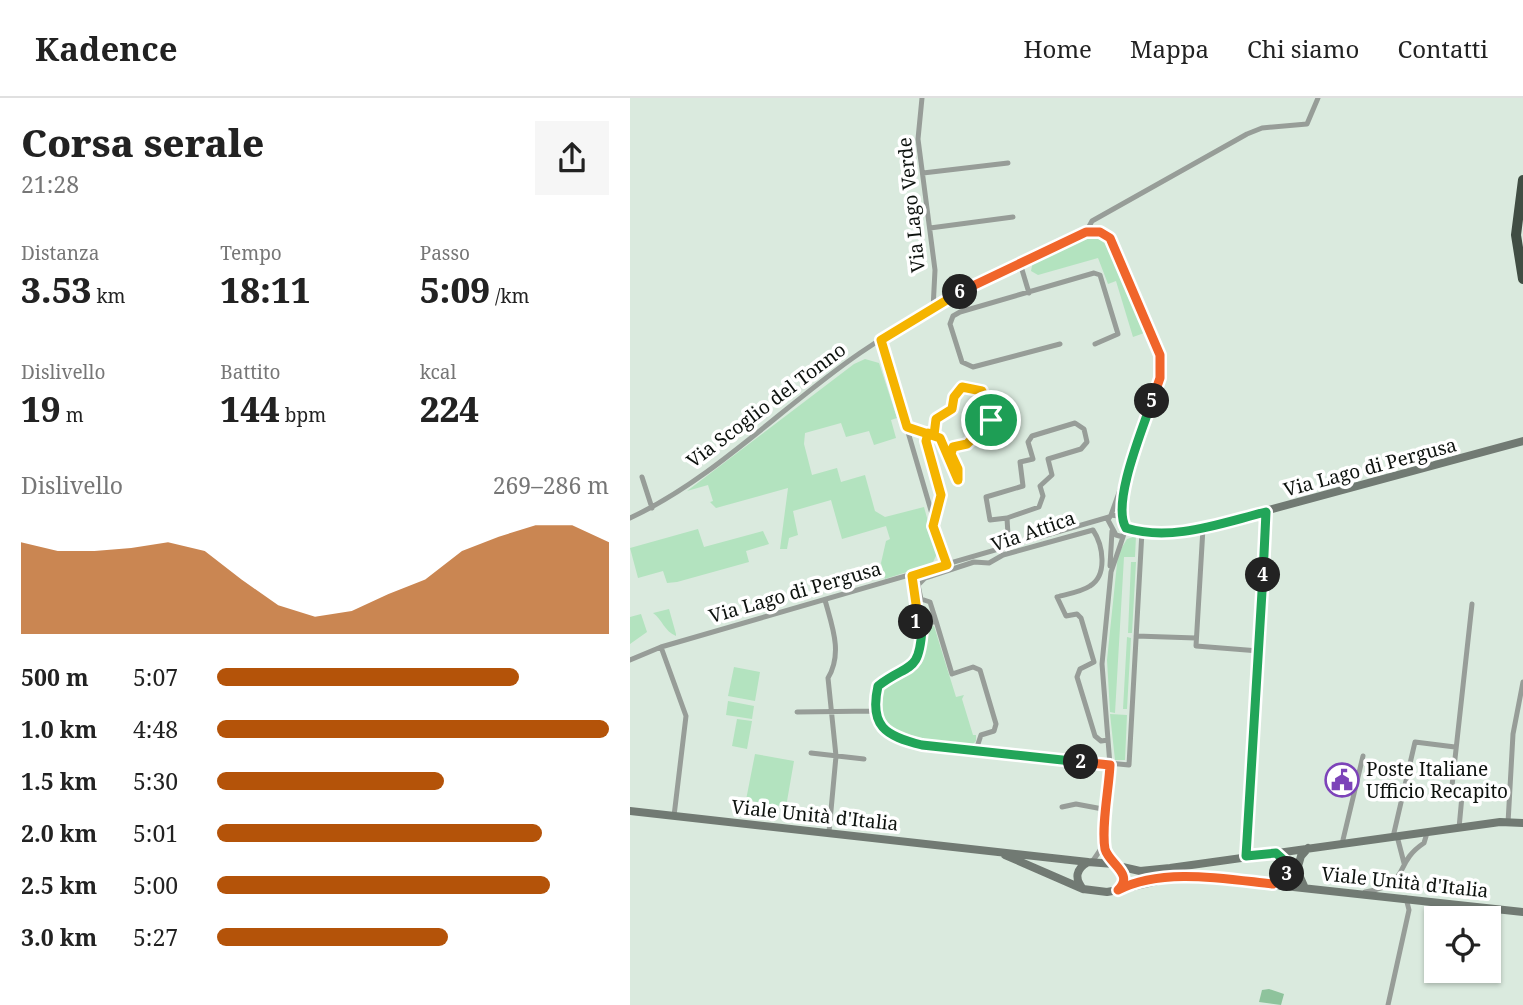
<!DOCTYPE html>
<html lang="it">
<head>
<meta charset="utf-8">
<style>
  :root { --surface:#fff; --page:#f6f6f6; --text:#222; --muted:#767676; --line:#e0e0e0; --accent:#b45309 }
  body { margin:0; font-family:"Noto Serif",serif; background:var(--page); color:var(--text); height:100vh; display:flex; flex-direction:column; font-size:26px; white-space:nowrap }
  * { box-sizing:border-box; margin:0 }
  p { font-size:23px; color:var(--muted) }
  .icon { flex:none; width:38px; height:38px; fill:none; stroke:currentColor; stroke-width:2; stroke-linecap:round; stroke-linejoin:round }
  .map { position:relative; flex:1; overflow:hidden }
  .sheet { display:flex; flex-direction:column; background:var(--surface); width:630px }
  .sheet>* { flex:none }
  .controls { position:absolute; left:794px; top:808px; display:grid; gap:14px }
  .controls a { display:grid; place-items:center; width:77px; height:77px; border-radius:0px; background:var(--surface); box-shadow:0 2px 5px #0004; font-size:35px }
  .pin { position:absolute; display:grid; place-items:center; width:60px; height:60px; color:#fff; margin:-30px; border:4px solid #fff; border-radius:50%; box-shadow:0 2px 7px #0007 }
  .km { position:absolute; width:35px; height:35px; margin:-18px; border-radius:50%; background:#222; color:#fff; font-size:19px; line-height:35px; text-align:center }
  .round { display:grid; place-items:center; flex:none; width:74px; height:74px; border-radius:0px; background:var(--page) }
  .overview { display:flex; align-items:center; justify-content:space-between; height:119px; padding:0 21px }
  h1 { font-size:38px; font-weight:800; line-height:52px }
  .stats { display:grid; grid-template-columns:repeat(3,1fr); gap:10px; height:119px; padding:7px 21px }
  .stats div { display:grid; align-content:center }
  .stats b { font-size:35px; font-weight:800 }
  .stats small { font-size:19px; font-weight:400 }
  .stats p { font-size:19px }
  .chart { height:196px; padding:14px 21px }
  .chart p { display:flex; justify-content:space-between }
  .chart svg { width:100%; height:126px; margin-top:7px; fill:var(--accent); opacity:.7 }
  ul { padding:0 21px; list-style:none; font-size:23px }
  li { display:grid; grid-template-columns:112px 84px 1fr; align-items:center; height:52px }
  li i { height:18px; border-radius:9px; background:var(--accent) }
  header { display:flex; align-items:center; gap:42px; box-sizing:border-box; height:98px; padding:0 35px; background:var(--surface); border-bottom:2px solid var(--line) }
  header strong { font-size:33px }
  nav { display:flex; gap:38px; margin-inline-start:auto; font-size:24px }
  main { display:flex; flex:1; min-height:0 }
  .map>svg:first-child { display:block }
</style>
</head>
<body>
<header>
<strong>Kadence</strong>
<nav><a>Home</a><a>Mappa</a><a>Chi siamo</a><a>Contatti</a></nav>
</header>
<main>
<section class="sheet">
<div class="overview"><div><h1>Corsa serale</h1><p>21:28</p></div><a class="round"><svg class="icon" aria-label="share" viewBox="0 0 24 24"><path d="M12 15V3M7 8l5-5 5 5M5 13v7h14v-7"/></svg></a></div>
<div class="stats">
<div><p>Distanza</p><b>3.53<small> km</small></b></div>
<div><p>Tempo</p><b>18:11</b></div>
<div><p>Passo</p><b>5:09<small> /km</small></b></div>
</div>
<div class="stats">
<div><p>Dislivello</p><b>19<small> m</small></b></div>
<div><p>Battito</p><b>144<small> bpm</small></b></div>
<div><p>kcal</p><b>224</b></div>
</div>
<div class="chart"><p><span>Dislivello</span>269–286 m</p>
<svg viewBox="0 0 160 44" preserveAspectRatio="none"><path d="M0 44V12L10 15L20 15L30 14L40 12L50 15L60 25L70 34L80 38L90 36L100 30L110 25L120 15L130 10L140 6L150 6L160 12V44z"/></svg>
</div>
<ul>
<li><b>500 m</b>5:07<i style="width:77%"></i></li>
<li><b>1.0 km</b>4:48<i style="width:100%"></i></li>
<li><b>1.5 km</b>5:30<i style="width:58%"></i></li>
<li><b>2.0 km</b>5:01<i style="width:83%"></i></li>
<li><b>2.5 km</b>5:00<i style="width:85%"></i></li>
<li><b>3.0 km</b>5:27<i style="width:59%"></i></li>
</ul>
</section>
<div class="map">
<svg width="893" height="907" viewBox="0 0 893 907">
  <rect width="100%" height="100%" fill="#daeade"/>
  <path fill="#b3e3bf" d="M460,138L471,139L477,146L517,234L503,239L486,183L478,186L468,160L408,177L401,173L403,163Z
    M235,261L249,265L267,320L261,322L266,340L244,347L239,333L216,339L211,325L175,335L174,346L182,377L207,370L211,384L235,377L245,413L255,419L294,409L307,456L302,466L255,481L251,465L256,443L260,441L256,428L212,441L201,402L163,413L168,437L159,440L157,451H150L158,390L86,410L80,404L83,403L78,387L57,393L224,266Z
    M68,431L74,449L133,433L139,446L116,453L119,464L47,484L37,485L33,473L8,480L0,450Z
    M506,438L505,459H494L485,615L480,614L477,562L488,456L497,441Z
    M501,464H506L502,535H498Z
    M39,511L46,536V538C34,533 32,521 23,515Z
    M11,516L17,534L0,546V519Z
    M304,528L326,599L334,597L332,601L343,637H346V643L341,648C309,651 263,644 247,614C251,577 262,587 287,568L296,546L298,530Z
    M497,539L501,540L497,611H493Z
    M104,569L130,574L125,603L98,598Z
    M98,603L124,608L122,621L96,617Z
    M480,616L497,617L495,662H485Z
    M107,621L122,623L117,651L102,648Z
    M125,656L164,663L156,709L116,702Z"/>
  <path fill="#8ec39c" d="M639,891L654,896L651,907L629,904L632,892Z"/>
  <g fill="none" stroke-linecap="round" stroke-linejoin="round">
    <path stroke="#979d98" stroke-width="5" d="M292,0L288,41L305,172L303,211
      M293,75L378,65
      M300,130L383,119
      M456,134L462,123L617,36L632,30L677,26L688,0
      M390,165L399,195
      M251,242L317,467
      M430,246L343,269L332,264L320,226L323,218L330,214L464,175L470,177L488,236L465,246
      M277,329L310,340L328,382V371L321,356L323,349L337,346L342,341L341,328L361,322L352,293L332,289L324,300L322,311L306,321L304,337
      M298,335L296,343L311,397L304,425
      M12,379L22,410
      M481,417L488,418L496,430L493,439L486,437L478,422Z
      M0,420C84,381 154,307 230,255C301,206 378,170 456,134H470L480,140L530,257V280L481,417
      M492,424L500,368
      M573,430L566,548L629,553
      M372,452L378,437L377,420L409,409L413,398L410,388L422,377L418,361L451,351L457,344L454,331L445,325L402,338L398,344L403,361L390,364L393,388L356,399L360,422L377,420
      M480,468L482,433
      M282,478L288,520
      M195,502C202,528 213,555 198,580L206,658L199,734
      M285 525a6 6 0 1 1 12 0a6 6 0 1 1-12 0Z
      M306,523L300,504L291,501L288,487L295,480L344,464L359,465L373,457L463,432C473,447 478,477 460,488C451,494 437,496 427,499L436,518L447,516L451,520L464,564L450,571L447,579L465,638L471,643L478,642
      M298,525L306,523L322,576L343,569L350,572L366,626L364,633L351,637L346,652
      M292,531C289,577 279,564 248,588C239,628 255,638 292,647L499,667L512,433
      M506,538L566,540
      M31,549L56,618L44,718
      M0,562L31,549L479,419
      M167,614L244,613
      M181,655L234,661
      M432,709L446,706L478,712
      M878,725L883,636L893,584
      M829,730L832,698L821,697L842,506
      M767,738L774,765
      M763,739L785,644L825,649
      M712,746L733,658
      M616,759L637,414
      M462,764L475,745
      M484,766L475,745L480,667L472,566L481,474L493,439
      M735,794C784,785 761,767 794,745L797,735
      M758,907L779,812L776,800"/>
    <path stroke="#717a73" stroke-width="8" d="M496,430L512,433H561L893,343
      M0,713L458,764
      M646,755C660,764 662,776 646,785
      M375,757L453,791L477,794L488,792L494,783L493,775L484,766L458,764C446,771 444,780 453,791
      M488,768L510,773L540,770L870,724L893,725
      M674,788L667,772L671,758L678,750
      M488,792L540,780H581L893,814"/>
    <path stroke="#404d43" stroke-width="10" d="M893,82L886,137L893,181"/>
  </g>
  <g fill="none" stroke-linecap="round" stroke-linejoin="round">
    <defs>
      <path id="split-1" d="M286,524L288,520L282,478L317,467L303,428L311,397L296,343L298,335L304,337L306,321L322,311L324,299L332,289L352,293L361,322"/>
      <path id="split-2" d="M286,524V529L292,531C289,577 279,564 248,588C239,628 255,638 292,647L451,664"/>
      <path id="split-3" d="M451,664L480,667C479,690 471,729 475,751C479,766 505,776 488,792C532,769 596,781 643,786L657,776"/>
      <path id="split-4" d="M633,477L616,758L646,755L657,765V776"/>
      <path id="split-5" d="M522,303C513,330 481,406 496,430C542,444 591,425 636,414L633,477"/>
      <path id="split-6" d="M330,194L456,134H470L480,140L530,257V280L522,303"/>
      <path id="split-7" d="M330,194L251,242L277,329L310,340L328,382V371L321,356L323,349L337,346L342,341L341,328L361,322"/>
    </defs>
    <use href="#split-1" stroke="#fff" stroke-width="14"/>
    <use href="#split-2" stroke="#fff" stroke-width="14"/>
    <use href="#split-3" stroke="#fff" stroke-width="14"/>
    <use href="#split-4" stroke="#fff" stroke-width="14"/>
    <use href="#split-5" stroke="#fff" stroke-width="14"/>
    <use href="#split-6" stroke="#fff" stroke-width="14"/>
    <use href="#split-7" stroke="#fff" stroke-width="14"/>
    <use href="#split-1" stroke="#f5b400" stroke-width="9"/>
    <use href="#split-2" stroke="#22a559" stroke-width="9"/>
    <use href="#split-3" stroke="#f0652b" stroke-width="9"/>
    <use href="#split-4" stroke="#22a559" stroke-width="9"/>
    <use href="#split-5" stroke="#22a559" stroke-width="9"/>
    <use href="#split-6" stroke="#f0652b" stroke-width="9"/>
    <use href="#split-7" stroke="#f5b400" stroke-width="9"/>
  </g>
  <defs>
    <symbol id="civic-ring" viewBox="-11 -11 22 22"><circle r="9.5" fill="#fff" stroke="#7c43b9" stroke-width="1.5"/><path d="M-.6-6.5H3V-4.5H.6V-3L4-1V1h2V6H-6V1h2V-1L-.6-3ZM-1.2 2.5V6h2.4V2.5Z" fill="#7c43b9"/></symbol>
  </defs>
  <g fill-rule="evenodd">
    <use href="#civic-ring" x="693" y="663" width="38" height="38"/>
  </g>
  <g text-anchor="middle" stroke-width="7" stroke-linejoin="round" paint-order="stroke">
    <g font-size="19" fill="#0d120e" stroke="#fff">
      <text transform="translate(281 107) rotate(-96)" y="7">Via Lago Verde</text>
      <text transform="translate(136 307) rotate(-37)" y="7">Via Scoglio del Tonno</text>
      <text transform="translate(740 369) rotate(-15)" y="7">Via Lago di Pergusa</text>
      <text transform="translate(403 433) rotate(-19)" y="7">Via Attica</text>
      <text transform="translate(165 494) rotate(-16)" y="7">Via Lago di Pergusa</text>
      <text transform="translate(185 717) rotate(6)" y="7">Viale Unità d'Italia</text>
      <text transform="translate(775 784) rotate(6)" y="7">Viale Unità d'Italia</text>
    </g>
    <g font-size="19" fill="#0d120e" stroke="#fff" text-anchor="start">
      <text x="736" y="678">Poste Italiane<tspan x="736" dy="22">Ufficio Recapito</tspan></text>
    </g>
  </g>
</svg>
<div class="controls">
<a><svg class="icon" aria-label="locate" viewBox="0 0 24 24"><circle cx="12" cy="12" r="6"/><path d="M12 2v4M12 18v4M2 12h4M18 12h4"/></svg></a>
</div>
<div class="pin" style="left:361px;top:322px;background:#1e9e55"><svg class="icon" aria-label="arrive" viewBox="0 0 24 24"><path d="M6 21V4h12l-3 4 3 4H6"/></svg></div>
<b class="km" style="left:286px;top:524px">1</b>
<b class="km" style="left:451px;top:664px">2</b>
<b class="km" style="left:657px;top:776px">3</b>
<b class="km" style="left:633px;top:477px">4</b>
<b class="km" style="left:522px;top:303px">5</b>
<b class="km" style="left:330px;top:194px">6</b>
</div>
</main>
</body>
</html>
